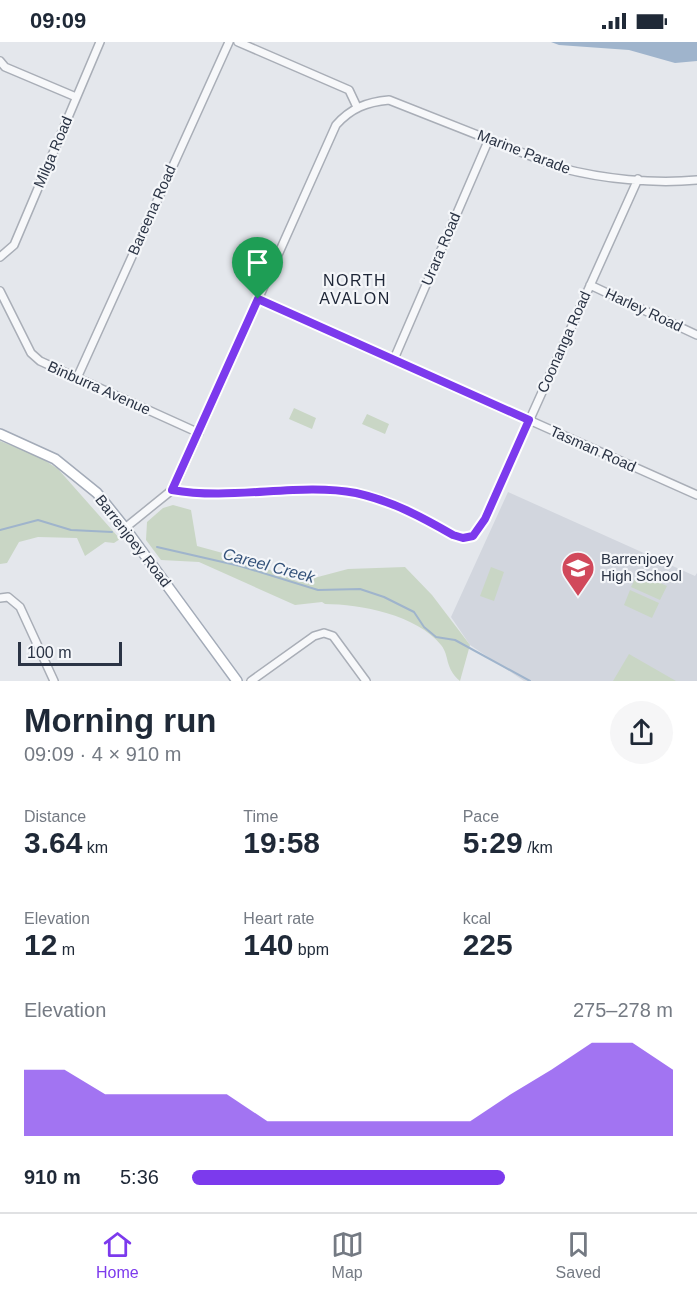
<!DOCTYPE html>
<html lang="en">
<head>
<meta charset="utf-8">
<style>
  :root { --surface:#fff; --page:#f6f6f7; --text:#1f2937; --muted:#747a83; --line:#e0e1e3; --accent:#7c3aed }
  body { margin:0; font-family:Arial,sans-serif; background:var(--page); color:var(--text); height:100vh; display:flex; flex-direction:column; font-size:22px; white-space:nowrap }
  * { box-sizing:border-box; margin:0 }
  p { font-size:20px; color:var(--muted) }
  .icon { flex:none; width:33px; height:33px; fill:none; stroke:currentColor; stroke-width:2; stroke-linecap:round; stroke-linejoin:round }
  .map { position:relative; height:639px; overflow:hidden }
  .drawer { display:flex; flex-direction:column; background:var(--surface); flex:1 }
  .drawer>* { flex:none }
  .scale { position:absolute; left:18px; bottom:15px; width:104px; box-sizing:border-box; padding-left:6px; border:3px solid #2b3445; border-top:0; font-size:16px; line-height:21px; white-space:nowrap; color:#2b3445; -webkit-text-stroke:4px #f4f6f9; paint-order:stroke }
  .pin { position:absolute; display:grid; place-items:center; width:51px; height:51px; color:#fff; margin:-62px -26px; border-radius:50% 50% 50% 0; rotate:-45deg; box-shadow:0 0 6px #0007 }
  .pin .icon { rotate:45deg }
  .round { display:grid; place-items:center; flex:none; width:63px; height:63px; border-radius:32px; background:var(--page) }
  .headline { display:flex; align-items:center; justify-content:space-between; height:102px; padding:0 24px }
  h1 { font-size:33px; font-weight:700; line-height:45px }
  .stats { display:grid; grid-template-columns:repeat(3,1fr); gap:9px; height:102px; padding:6px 24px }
  .stats div { display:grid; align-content:center }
  .stats b { font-size:30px; font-weight:700 }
  .stats small { font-size:16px; font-weight:400 }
  .stats p { font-size:16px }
  .chart { height:168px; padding:12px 24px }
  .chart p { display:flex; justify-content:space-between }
  .chart svg { width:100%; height:108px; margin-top:6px; fill:var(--accent); opacity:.7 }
  ul { padding:0 24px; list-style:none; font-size:20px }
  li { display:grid; grid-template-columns:96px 72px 1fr; align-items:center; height:45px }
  li i { height:15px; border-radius:8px; background:var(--accent) }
  .status { display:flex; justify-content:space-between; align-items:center; height:42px; padding:0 30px; background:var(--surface); direction:ltr }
  .status svg { height:16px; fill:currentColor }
  .tab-bar { display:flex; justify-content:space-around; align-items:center; height:84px; border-top:2px solid var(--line); background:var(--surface); font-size:16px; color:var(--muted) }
  .tab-bar a { display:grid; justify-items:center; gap:3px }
  .tab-bar .selected { color:var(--accent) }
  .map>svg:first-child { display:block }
</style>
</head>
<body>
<div class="status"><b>09:09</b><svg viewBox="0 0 49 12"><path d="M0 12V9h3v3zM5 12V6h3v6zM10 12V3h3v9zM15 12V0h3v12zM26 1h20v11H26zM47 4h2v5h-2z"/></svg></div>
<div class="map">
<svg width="697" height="639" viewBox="0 0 697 639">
  <rect width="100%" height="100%" fill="#e4e7ec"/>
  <path fill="#d2d6de" d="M508,450L695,534L697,531V639H524L470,603L451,575Z"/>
  <path fill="#c9d6c5" d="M294,366L316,376L312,387L289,377Z
    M367,372L389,382L385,392L362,382Z
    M0,399L38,414L58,427L120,497L114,501L105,500L85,514L77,496L38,495L19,500L7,521L0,522Z
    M173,463L191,468L197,504L241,516L299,540L348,527L405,525L432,553L470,603L460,639C444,625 450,614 441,603C417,573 360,562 325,562L322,560L295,563L199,520L161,518L146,498L147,480L163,466Z
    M491,525L504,530L494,559L480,554Z
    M638,531L667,544L660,558L631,545Z
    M630,548L659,561L652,576L624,563Z
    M629,612L676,639H613Z"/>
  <path fill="#9fb4cc" d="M551,0H697V19L675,21L629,8L559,3Z"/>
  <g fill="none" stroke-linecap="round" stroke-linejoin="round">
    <path stroke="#9fb4cc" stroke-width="2" d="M0,488L38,478L71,488L112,490
      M157,505L240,524L318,548L360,547L384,555L414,570L424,585L436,595L455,598L530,639"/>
    <defs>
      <path id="minor" d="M238,0L349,48L357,65
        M0,19L5,25L76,55
        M0,215L14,203L100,0
        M590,243L697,293
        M0,249L31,311L40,319L199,391
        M258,257L697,453
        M394,317L489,97
        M77,336L229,0
        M172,448C233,459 299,440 356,451C392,458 422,475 453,493L463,496L473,494L485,477L638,137
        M125,486L172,448L177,439L336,83C351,66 367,60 389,58L561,126C603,137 653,142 697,138
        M0,556L8,555L20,565L54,639
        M251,639L314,594L324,591L333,594L366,639"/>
      <path id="major" d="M0,392L55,417L97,451L125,486L237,639"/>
    </defs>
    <use href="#minor" stroke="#a9aeb7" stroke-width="10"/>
    <use href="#major" stroke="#a3abb8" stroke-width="12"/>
    <use href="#minor" stroke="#f7f8fa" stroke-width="7"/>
    <use href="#major" stroke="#fff" stroke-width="9"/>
  </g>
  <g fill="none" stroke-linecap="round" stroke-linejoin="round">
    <defs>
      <path id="route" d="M258,257L529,378L485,477L473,494L463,496L453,493C422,475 392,459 356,451C299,440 233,459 172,448Z"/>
    </defs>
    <use href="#route" stroke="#fff" stroke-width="12"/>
    <use href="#route" stroke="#7c3aed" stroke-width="8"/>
  </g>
  <defs>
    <symbol id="school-pin" viewBox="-11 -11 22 30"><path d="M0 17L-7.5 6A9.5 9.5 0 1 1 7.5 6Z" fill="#d1495b" stroke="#f4f6f9"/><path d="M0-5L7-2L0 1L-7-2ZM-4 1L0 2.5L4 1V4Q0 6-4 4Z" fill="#fff"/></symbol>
  </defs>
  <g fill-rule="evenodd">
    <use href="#school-pin" x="559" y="507" width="38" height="52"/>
  </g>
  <g text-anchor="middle" stroke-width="4.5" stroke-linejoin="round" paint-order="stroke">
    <g font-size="15" fill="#2b3445" stroke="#f4f6f9">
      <text transform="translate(53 110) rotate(-67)" y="5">Milga Road</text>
      <text transform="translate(524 110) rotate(21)" y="5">Marine Parade</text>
      <text transform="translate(152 168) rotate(-66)" y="5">Bareena Road</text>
      <text transform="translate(441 207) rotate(-67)" y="5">Urara Road</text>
      <text transform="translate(644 268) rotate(25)" y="5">Harley Road</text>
      <text transform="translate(564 300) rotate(-66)" y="5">Coonanga Road</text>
      <text transform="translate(99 346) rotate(24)" y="5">Binburra Avenue</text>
      <text transform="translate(593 407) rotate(24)" y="5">Tasman Road</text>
      <text transform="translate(133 499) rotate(52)" y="5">Barrenjoey Road</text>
    </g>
    <g font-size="15" fill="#2b3445" stroke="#f4f6f9" text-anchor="start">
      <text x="601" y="522">Barrenjoey<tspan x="601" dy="17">High School</tspan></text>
    </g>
    <g font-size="16" letter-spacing="1.5" fill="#1d2536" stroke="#f4f6f9">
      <text x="355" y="244">NORTH<tspan x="355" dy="18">AVALON</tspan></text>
    </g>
    <g font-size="16" font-style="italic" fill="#34527a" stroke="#f4f6f9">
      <text transform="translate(269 523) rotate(15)" y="6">Careel Creek</text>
    </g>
  </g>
</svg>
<div class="scale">100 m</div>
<div class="pin" style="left:258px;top:257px;background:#1e9e55"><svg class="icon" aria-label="arrive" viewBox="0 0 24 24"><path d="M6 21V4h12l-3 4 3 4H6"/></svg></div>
</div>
<section class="drawer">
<div class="headline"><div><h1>Morning run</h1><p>09:09 · 4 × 910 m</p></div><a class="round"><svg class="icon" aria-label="share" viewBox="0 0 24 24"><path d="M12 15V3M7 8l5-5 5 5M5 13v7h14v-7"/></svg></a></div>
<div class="stats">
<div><p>Distance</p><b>3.64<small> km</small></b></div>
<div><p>Time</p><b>19:58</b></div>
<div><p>Pace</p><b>5:29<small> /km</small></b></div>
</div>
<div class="stats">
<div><p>Elevation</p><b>12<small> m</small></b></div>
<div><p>Heart rate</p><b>140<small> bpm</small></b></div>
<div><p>kcal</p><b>225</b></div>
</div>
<div class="chart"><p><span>Elevation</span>275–278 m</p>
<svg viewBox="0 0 160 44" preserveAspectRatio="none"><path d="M0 44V17L10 17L20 27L30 27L40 27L50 27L60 38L70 38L80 38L90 38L100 38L110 38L120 27L130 17L140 6L150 6L160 17V44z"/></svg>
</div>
<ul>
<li><b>910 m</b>5:36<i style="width:65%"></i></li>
</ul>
</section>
<nav class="tab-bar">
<a class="selected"><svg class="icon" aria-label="home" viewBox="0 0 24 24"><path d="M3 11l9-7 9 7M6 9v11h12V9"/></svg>Home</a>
<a><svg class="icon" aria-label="map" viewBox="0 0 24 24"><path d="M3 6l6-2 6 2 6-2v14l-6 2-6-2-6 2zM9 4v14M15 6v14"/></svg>Map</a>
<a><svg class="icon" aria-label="saved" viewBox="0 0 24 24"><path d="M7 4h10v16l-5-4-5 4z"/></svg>Saved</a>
</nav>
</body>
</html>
